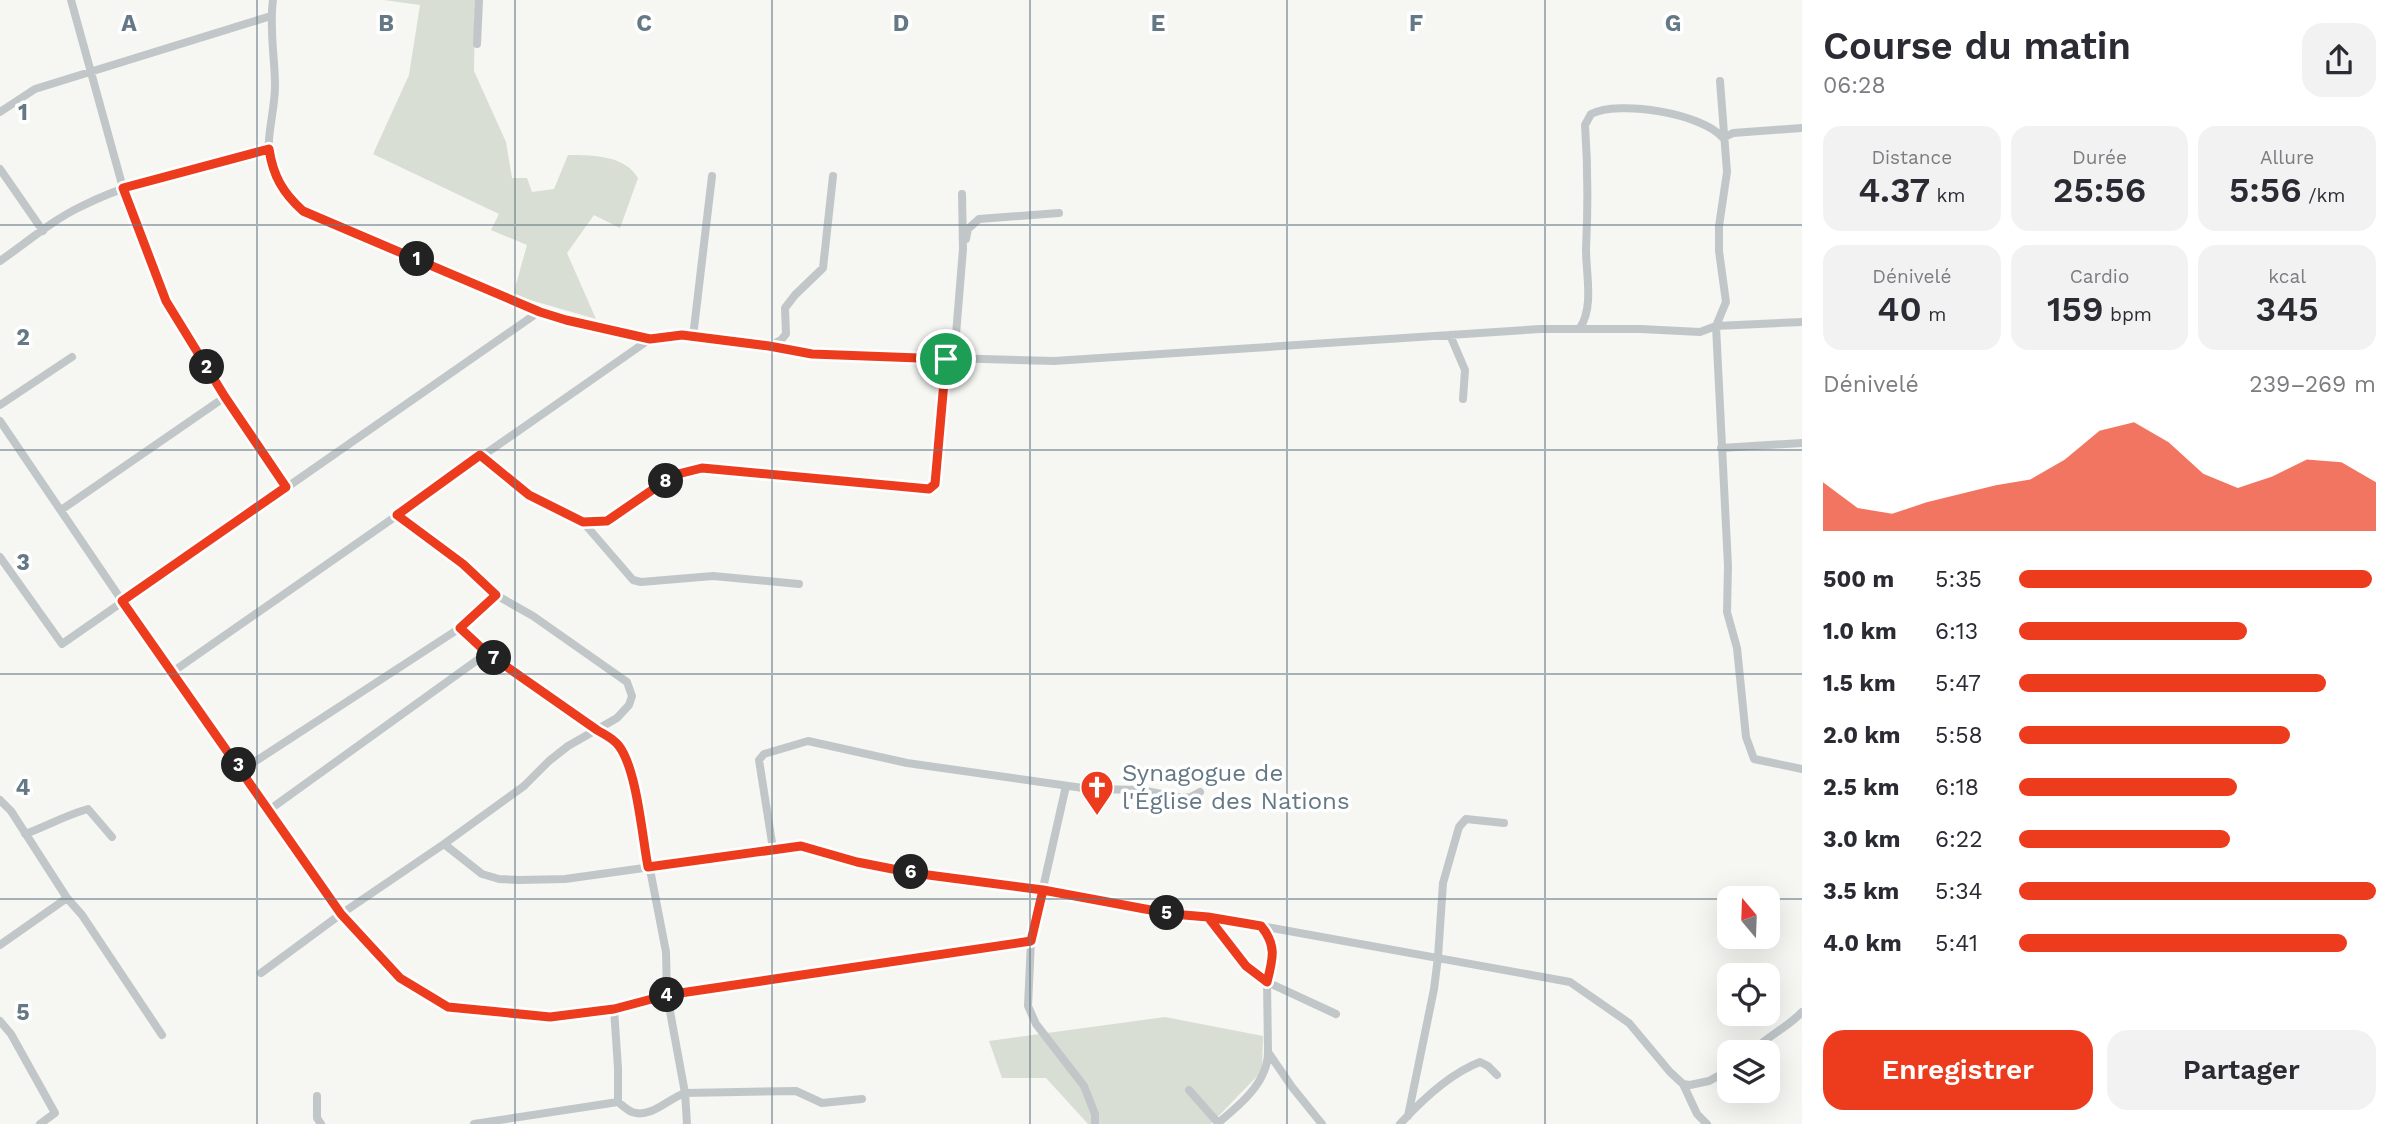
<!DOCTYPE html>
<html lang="fr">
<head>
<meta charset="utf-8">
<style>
  :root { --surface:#fff; --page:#f2f2f3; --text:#2b2b33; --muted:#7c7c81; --accent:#ec3c1d }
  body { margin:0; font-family:"Work Sans",sans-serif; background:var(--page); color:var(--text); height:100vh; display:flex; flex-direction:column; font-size:26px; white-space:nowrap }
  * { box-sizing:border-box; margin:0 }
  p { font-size:23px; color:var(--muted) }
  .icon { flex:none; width:38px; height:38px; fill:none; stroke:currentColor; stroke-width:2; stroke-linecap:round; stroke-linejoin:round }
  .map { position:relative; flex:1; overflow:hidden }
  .details { display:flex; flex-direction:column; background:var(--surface); width:595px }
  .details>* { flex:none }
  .needle { width:46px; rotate:341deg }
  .buttons { position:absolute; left:1717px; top:886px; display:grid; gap:14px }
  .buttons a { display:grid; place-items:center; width:63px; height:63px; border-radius:14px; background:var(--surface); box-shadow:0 7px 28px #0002; font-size:35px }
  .pin { position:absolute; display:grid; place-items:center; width:60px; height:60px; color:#fff; margin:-30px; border:4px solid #fff; border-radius:50%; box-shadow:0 2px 7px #0007 }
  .km { position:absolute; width:35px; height:35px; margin:-18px; border-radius:50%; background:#222; color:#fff; font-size:19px; line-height:35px; text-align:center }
  .round { display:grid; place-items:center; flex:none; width:74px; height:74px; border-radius:21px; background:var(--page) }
  .overview { display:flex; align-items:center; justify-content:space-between; height:119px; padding:0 21px }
  h1 { font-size:38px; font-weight:600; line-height:52px }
  .figures { display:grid; grid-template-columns:repeat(3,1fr); gap:10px; height:119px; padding:7px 21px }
  .figures div { display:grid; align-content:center; border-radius:18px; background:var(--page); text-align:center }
  .figures b { font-size:35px; font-weight:600 }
  .figures small { font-size:19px; font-weight:400 }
  .figures p { font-size:19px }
  .chart { height:196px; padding:14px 21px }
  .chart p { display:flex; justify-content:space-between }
  .chart svg { width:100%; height:126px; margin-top:7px; fill:var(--accent); opacity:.7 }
  .button { display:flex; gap:14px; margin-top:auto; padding:14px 21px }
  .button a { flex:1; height:80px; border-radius:21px; background:var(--accent); color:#fff; font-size:28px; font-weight:600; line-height:80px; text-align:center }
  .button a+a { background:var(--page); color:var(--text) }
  ul { padding:0 21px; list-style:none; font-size:23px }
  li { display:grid; grid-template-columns:112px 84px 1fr; align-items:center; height:52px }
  li i { height:18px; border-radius:9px; background:var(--accent) }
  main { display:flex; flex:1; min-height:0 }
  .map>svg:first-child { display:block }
</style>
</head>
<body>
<main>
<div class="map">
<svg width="1802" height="1124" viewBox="0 0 1802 1124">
  <rect width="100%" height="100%" fill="#f6f6f3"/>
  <path fill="#d8ded3" d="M384,0H475L474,71L506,142L512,178H527L532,192L554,189L568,155C591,155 625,155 638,178L620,228L594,215L567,253L596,319L513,295L527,245L491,230L499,214L373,154L409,75L420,5Z
    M1165,1017L1263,1036L1262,1071L1211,1124H1088L1046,1078H1002L989,1041Z"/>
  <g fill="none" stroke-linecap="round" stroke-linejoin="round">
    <path stroke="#c1c7c9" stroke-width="8" d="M71,0L123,188L166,301L225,397L286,487
      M273,0C269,29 275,58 275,86C275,113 264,141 271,167C276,185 290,199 303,210L540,311L566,320L650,339L682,336L769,346L812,354L1054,361L1540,329H1641L1700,332L1716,326L1802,322
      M477,44L479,0
      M1720,81L1727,172L1719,226V251L1726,302L1716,326L1728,566L1727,612L1737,648L1746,737L1754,759L1802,769
      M0,112L35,89L271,16
      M0,169L43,231
      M966,239L968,229L979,219L1059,213
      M0,261C26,243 51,221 80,207C136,178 207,166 269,150
      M1580,328C1594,306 1586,275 1586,249C1588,208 1588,167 1585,125L1591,114C1619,100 1702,113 1723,138L1733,133L1802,128
      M1450,335L1465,370L1463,399
      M693,337L712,176
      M769,346L781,340L786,334L785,308L795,295L823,268L833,176
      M954,359L963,249L962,194
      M0,405L72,357
      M0,421L171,673L242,770L341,914L400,978L448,1007L550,1017L614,1009L667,995L1031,941
      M1721,448L1802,443
      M480,455L529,495L583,522L607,521L674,475L702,468L929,489L935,484L946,359
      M61,510L225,397
      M583,522L633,580L641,582L713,576L799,584
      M0,557L62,644L540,311
      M460,628L487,653L597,730L612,738L621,748L635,792L666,952L667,995L685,1093L687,1124
      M171,673L650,339
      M242,770L460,628L496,595
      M1066,786L1031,941L1028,1006L1036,1024L1084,1086L1095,1114V1124
      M0,800L11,811L67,898L82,915L162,1035
      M269,810L487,653
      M25,834C47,826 66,815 88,809L112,837
      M444,844L482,874L499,879L519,880L565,879L801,846L857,862L913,872L1043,890L1172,914L1208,917L1261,926L1570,982L1629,1023L1670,1072L1683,1084L1690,1085L1709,1081L1729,1070
      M773,849L759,760L764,754L808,741L907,763L1090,789L1141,790L1182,798L1191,797L1200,792
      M1208,917L1246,966L1267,982L1336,1014
      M1261,926L1271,939L1273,961L1267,982L1268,1052L1292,1087L1322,1124
      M0,945L67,898
      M261,973L341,914L444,844L524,786L549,761L568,746L617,718L629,705L632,696L627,682L533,616L496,595L463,564L397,515
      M614,1009L618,1068V1102
      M0,1021L11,1034L55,1113L40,1124
      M1752,1052C1767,1036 1787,1028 1802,1012
      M1683,1084L1697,1114L1707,1124
      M1189,1090L1219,1124
      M317,1096V1118L321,1124
      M1408,1116L1434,989L1438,957L1443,883L1459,827L1466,819L1504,823
      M1218,1123C1240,1105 1268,1082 1268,1052
      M474,1124L618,1102C622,1105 627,1110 632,1112C651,1119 669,1098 685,1093L796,1091L822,1103L862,1099
      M1400,1124C1421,1101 1451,1073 1480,1062L1488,1066L1497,1075"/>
  </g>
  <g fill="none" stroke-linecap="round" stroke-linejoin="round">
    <defs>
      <path id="route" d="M946,359L812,354L769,346L682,335L650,339L566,320L540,312L303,211C283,193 273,176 269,149L123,188L166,301L225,397L286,487L122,601L341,914L400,978L448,1007L550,1017L614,1009L667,995L1031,941L1043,890L1172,914L1208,917L1261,926C1277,945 1273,959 1267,982L1246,966L1208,917L1172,914L1043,890L913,873L857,862L801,846L648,867C642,836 637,770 619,746C613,738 605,735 597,730L487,653L460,628L496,595L463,564L397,515L480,455L529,495L583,522L607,521L674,475L702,468L929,489L935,484L946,359"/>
    </defs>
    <use href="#route" stroke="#fff" stroke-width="14"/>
    <use href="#route" stroke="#ec3c1d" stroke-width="9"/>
  </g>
  <path fill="none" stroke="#647985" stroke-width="2" stroke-opacity="0.55" d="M257,0V1124M515,0V1124M772,0V1124M1030,0V1124M1287,0V1124M1545,0V1124M0,225H1802M0,450H1802M0,674H1802M0,899H1729M1768,899H1802"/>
  <defs>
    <symbol id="church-pin" viewBox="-11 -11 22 30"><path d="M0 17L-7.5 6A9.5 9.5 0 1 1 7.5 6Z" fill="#ec3c1d" stroke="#fff"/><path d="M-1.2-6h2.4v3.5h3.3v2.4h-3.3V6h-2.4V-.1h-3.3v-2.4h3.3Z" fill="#fff"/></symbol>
  </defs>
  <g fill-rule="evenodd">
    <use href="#church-pin" x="1078" y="768" width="38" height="52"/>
  </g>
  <g text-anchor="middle" stroke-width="7" stroke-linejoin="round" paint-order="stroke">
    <g font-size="24" fill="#647985" stroke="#fff" text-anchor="start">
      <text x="1122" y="781">Synagogue de<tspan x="1122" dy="28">l'Église des Nations</tspan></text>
    </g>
  </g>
  <g font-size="23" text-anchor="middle" font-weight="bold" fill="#647985" stroke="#fff" stroke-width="7" stroke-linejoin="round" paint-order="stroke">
    <text x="129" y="31">A</text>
    <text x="386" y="31">B</text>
    <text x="644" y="31">C</text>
    <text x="901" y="31">D</text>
    <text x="1158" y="31">E</text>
    <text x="1416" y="31">F</text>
    <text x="1673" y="31">G</text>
    <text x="23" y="120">1</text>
    <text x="23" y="345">2</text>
    <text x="23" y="570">3</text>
    <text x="23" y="795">4</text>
    <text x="23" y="1020">5</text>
  </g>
</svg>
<div class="buttons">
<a><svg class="needle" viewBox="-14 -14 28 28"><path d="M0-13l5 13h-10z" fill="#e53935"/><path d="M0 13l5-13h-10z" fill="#7c7c81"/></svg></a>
<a><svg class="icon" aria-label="locate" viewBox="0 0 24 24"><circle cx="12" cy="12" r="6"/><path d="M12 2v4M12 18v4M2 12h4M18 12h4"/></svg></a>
<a><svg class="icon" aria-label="layers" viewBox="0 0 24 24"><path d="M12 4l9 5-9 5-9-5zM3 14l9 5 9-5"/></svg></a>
</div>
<div class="pin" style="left:946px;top:359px;background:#1e9e55"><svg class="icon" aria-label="arrive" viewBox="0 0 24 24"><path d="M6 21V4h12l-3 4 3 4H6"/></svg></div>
<b class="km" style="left:417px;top:259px">1</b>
<b class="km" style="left:207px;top:367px">2</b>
<b class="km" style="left:239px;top:765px">3</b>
<b class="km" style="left:667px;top:995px">4</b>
<b class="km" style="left:1167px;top:913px">5</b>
<b class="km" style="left:911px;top:872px">6</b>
<b class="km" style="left:494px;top:658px">7</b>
<b class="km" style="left:666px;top:481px">8</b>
</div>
<section class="details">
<div class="overview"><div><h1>Course du matin</h1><p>06:28</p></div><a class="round"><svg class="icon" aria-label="share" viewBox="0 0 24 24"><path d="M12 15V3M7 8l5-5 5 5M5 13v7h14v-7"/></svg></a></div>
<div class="figures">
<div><p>Distance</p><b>4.37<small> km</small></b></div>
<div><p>Durée</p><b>25:56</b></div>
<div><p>Allure</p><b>5:56<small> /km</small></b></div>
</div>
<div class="figures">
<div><p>Dénivelé</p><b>40<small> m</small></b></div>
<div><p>Cardio</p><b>159<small> bpm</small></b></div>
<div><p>kcal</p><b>345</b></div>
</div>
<div class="chart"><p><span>Dénivelé</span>239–269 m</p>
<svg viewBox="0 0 160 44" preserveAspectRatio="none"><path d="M0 44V27L10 36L20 38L30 34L40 31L50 28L60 26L70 19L80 9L90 6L100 13L110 24L120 29L130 25L140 19L150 20L160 27V44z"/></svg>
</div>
<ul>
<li><b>500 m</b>5:35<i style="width:99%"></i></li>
<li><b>1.0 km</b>6:13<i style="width:64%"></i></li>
<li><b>1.5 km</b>5:47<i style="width:86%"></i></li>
<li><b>2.0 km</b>5:58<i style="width:76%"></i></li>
<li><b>2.5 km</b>6:18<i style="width:61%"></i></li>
<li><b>3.0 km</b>6:22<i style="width:59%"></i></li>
<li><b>3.5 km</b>5:34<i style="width:100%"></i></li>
<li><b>4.0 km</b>5:41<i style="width:92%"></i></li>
</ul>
<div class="button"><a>Enregistrer</a><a>Partager</a></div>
</section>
</main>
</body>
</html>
